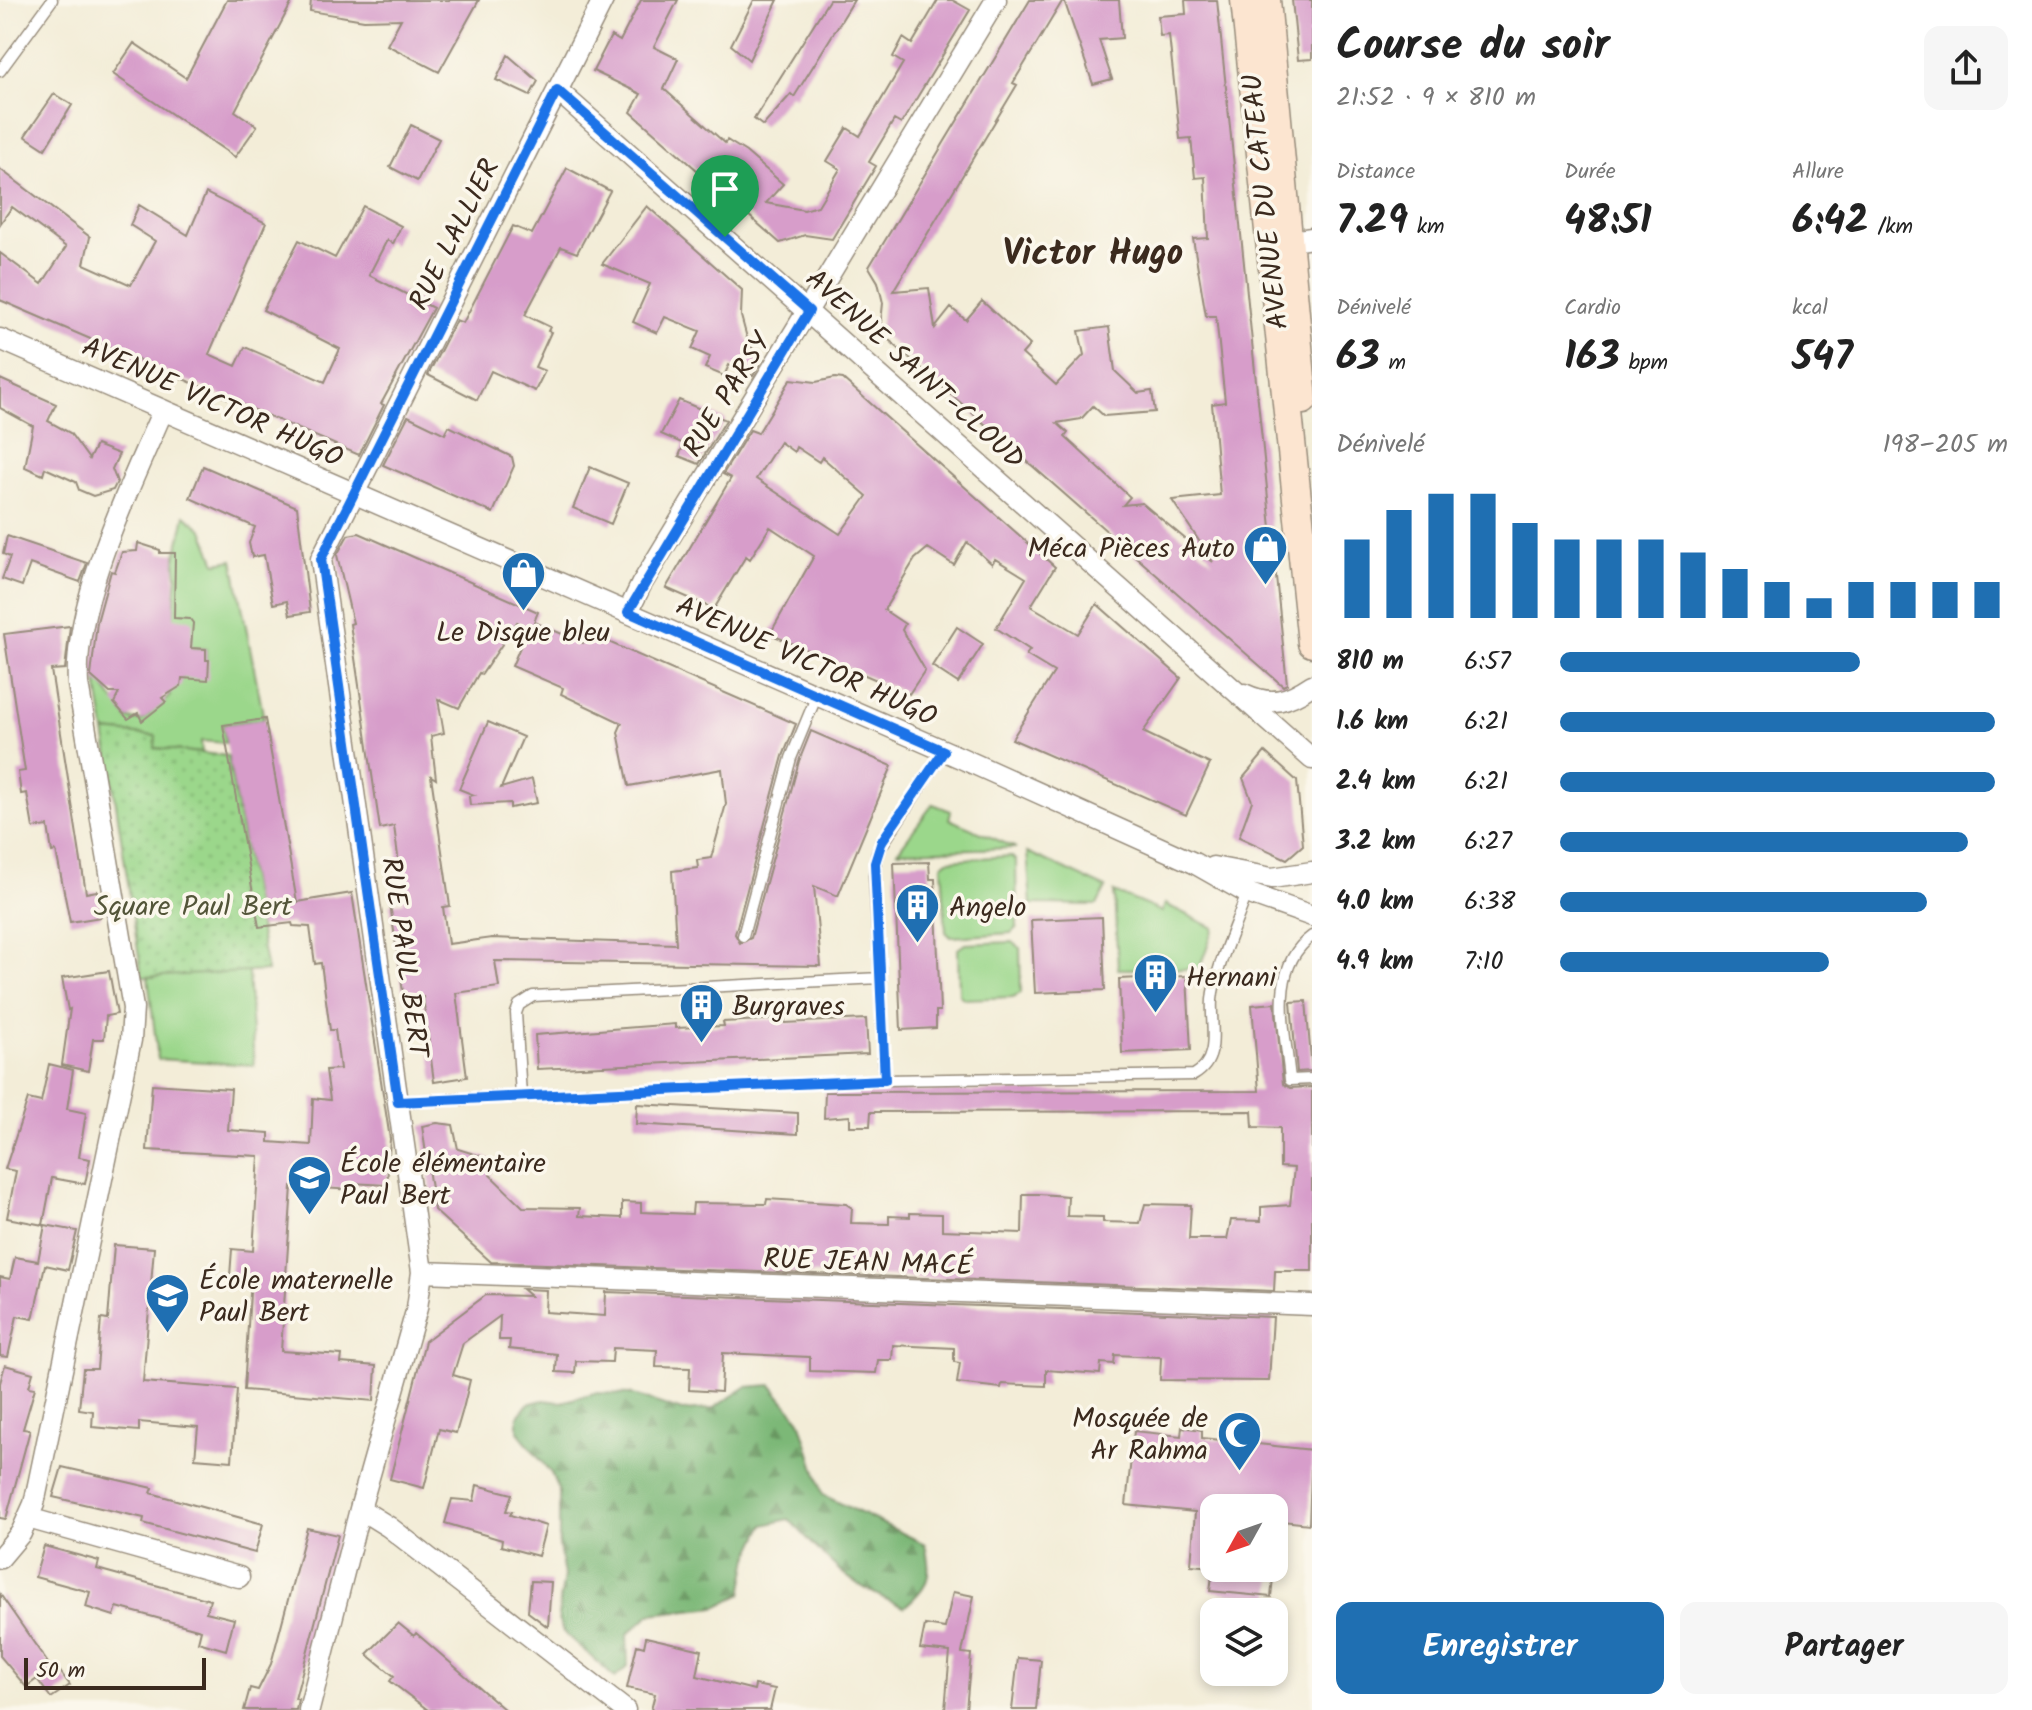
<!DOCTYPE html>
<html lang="fr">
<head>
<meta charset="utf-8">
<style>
  :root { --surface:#fff; --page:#f6f6f6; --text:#222; --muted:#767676; --accent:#1f6fb2 }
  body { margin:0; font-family:Kalam,sans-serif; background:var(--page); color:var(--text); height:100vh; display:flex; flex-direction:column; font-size:30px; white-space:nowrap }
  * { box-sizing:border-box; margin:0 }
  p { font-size:26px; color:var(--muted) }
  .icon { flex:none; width:44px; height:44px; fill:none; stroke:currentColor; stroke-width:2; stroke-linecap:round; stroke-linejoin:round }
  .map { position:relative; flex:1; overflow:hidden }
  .drawer { display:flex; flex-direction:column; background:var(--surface); width:720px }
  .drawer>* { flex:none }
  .needle { width:52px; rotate:230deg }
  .tools { position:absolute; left:1200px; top:1494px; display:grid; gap:16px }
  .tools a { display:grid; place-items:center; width:88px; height:88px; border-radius:16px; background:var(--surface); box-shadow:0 4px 12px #0003; font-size:40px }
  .scale { position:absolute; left:24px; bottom:20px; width:182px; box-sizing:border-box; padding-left:8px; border:4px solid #3b2a1e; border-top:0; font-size:22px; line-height:28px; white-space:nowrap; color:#3b2a1e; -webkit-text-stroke:6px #fbf7ec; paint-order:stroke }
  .pin { position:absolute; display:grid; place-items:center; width:68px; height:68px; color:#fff; margin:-82px -34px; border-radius:50% 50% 50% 0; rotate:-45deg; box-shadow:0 0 8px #0007 }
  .pin .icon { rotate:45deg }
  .round { display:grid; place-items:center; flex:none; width:84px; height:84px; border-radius:16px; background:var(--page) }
  .headline { display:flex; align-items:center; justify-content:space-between; height:136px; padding:0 24px }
  h1 { font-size:44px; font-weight:600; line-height:60px }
  .metrics { display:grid; grid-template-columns:repeat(3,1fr); gap:12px; height:136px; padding:8px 24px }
  .metrics div { display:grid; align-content:center }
  .metrics b { font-size:40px; font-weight:600 }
  .metrics small { font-size:22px; font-weight:400 }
  .metrics p { font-size:22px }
  .chart { height:224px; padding:16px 24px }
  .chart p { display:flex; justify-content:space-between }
  .chart svg { width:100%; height:144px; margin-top:8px; stroke:var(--accent); stroke-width:6 }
  .cta { display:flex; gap:16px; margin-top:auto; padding:16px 24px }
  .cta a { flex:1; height:92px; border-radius:16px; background:var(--accent); color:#fff; font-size:32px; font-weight:600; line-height:92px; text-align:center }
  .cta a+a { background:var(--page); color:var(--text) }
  ul { padding:0 24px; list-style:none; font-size:26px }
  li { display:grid; grid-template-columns:128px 96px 1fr; align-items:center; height:60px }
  li i { height:20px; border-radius:10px; background:var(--accent) }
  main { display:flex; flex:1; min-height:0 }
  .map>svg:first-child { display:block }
</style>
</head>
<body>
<main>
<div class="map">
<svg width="1312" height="1710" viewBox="0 0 1312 1710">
  <defs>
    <pattern id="forest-firs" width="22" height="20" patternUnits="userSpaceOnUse" patternTransform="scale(2)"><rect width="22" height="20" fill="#7cb877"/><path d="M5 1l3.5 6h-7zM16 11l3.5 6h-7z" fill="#679661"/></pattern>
    <pattern id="park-dots" width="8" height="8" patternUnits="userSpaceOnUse" patternTransform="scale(2)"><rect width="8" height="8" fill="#9bd78b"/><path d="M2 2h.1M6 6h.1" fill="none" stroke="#86b978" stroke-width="1.8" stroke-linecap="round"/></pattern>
  </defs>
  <rect width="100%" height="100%" fill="#fbf7ec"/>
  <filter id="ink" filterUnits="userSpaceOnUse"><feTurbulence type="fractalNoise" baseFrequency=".0125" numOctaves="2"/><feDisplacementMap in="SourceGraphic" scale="16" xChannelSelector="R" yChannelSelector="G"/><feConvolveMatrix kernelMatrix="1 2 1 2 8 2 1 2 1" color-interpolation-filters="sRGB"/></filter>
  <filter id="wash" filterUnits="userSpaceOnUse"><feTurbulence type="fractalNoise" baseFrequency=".006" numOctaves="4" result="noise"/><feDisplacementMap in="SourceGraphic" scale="32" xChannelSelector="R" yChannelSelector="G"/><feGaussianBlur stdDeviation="1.8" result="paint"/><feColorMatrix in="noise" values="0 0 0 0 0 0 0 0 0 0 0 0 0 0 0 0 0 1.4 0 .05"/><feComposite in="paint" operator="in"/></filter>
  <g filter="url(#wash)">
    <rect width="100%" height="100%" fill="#f3edd8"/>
    <path fill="#9bd78b" stroke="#6b8054" stroke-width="2" d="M185,515L203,530L216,563L233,560L264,719L223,725L226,743L201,741L202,753L155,748V736L105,731L96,676L128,719L142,721L170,696L168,692L173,688H177L182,678L206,660V649L192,648L191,659L173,621L177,575L175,560Z
      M933,804L951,811L949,819L1016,848L898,851Z
      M1027,852L1106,888L1097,905L1031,904Z
      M1011,856L1016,861L1017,927L1011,933L951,937L946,932L942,865L948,860Z
      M241,864L254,1065L158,1059L148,977H154Z
      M1114,892L1162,912L1165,904L1214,928L1199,969H1118Z
      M1012,942L1020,948L1021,993L1013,997L965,999L959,995L958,949L965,944Z"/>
    <path fill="url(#forest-firs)" stroke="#5c714a" stroke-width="2" d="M771,1385L800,1420L823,1495L925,1544C932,1577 930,1585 904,1607C843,1582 833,1565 789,1519L764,1525L749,1557L742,1594L716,1607L650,1614L627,1635L628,1666L615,1678L563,1632L558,1616L564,1576L559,1546V1492L551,1473L518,1432V1416L528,1404L543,1400L562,1402L594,1393L631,1394L682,1411L712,1409L746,1387Z"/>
    <path fill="url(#park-dots)" stroke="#6b8054" stroke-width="2" d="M105,731L156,736L155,748L228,756L267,971L142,977Z"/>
    <g id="blocks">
      <path fill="#d79dca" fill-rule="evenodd" d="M227,0H293L235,111L257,126L235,157L113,74L134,43L186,78Z
        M311,0H479L439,72L387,45L401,19L364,20L310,11Z
        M641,0H678L654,47L678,59L664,89L725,143L727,140L746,152L783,184L766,203L804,210L818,206L840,169L827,161L847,128L860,136L903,63L893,57L903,38L912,44L938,0H952L970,10L901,124L894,120L869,162L876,166L832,239L805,235L780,243L631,112L641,94L593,71L611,36L620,41Z
        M754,0H778L749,60L731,45Z
        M829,0H854L794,97L791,94L763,126L754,119Z
        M1030,0H1063L1013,83L1017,85L893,291L929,288L935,328L951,308L966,320L982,301L1030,345L1022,354L1056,385L1084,355L1079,331L1109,327L1115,371L1138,393L1152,391L1155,412L1104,416L1093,406L1081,419L1057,423L1068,433L1065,437L1130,497L1123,505L1142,503L1213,562L1172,500L1220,495L1212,404L1225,402L1216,316H1206L1193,239L1208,238L1205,177L1195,178L1191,138L1180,139L1169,35L1160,36L1158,16L1186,14L1185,0H1217L1287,684L1283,686L880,332L883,303L878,282L869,267Z
        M1064,0H1119L1122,38L1099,40L1112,79L1093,84Z
        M1292,0H1312V59L1298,60Z
        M508,55L538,81L530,96L496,80Z
        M54,94L72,105L45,149L25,136Z
        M411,125L439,139L417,181L390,167Z
        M567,168L610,191L577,253L561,247L525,315L550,327L548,331L551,332L535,367L545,371L535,391L491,371L477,400L428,375L456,320L463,323L513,226L532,234Z
        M0,169L90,237L84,264L131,285L155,241L130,225L139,205L188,235L206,193L266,223L209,354L236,366L245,347L325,382L340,349L263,310L299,240L335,258L363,206L401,226L393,244L387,240L369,275L433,308L381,404L384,405L359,455L0,300V253L42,284L66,247L12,207L0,224Z
        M647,206L742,290L741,316L747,338L760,363L753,376L729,365L724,376L705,368L710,357L692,349L700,331L665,317L657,333L633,322L650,284L602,264Z
        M835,378L843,379L1055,567L1031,606L1078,634L1097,604L1181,678L1143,732L1210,764L1186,815L1012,739L1054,672L1026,655L1030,650L996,628L1026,578L995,559L992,564L967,542L954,565L928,548L915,559L884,610L905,624L902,630L925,670L909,694L770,634L814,556L770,527L750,559L746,556L714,609L666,588L731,478L723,474L750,430L758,433L791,379L816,382ZM780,442L794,452L796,447L819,462L822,457L867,496L840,534L756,479Z
        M0,379L56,404L48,421L70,433L89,459L96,445L119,454L112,469L117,482L113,490L93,496L79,490L76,482L45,468L43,475L25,467L33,426L0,408Z
        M679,400L726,420L699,464L679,456L684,444L661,434Z
        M408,416L445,434L449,426L512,457L514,466L493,513L383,465Z
        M203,466L297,507L310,612L290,615L287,601L273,604L264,555L252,557L249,543L255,527L190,498Z
        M590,467L628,483L611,524L573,508Z
        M359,533L538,612L534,622L583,643L588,633L796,724L783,756L735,934L740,943L751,938L799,761L811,731L892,766L838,896L814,886L821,966L495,961L499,987L456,993L467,1077L434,1082L423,997L404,999L390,904L404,902L394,826L380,829L350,624L353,623L337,555L348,535ZM517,622L528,628L512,666L563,688L561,694L622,723L618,732L629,786L722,769L726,804L711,858L697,860L698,868L672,871L676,944L492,938L448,944L443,907L450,906L431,776L436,779L431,736L444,733L438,699L459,708L479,673L482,674Z
        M7,536L87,563L80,582L30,564L22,586L2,579L10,557L3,554Z
        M138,543L160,550V553H175L174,618L190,619L193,623L191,648L206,649V660H209L208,680L182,678L181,686L162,698L166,702L142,721L138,713L128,719L114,703L119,693H110L91,676L97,622L111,571L115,572L122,552L137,551Z
        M70,626L65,669L51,670L86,893L97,891L101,917L70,922L56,851L52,852L48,826L33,828L27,793L21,794L18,772L25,771L4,634Z
        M957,627L983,644L958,683L932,666Z
        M265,719L297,902L352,893L390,1139L387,1185L352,1183V1190L292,1186L281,1351L342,1355L341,1363L376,1366L374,1401L244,1390L251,1277L230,1276L232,1249L253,1251L259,1156L147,1150L152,1084L231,1089L228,1130L269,1133V1142L311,1145L313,1098L330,1100L326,1070L340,1069L335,1030H330L321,963L315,964L310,927L293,926L292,923L259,927L223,725Z
        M488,722L523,737L501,788L532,779L537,803L510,808V803L470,805L469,796L474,795L459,789Z
        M1265,752L1297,781L1303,845L1287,859L1239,837L1252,801L1243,778Z
        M929,862L930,879H935L940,1011H936V1028L901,1030L894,863Z
        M1102,917L1105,990L1035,993L1031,920Z
        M109,971L117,1014L106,1016L104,1039H93L88,1071L62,1065L70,1009L68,1010L62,978Z
        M1187,976L1191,1050L1122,1053L1119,979Z
        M1306,1001L1312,1071L1297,1072L1291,1002Z
        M1275,1003L1283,1084L1290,1088L1312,1087V1271H1275L1274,1291L491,1262L434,1210L422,1126L437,1123L453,1125L458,1149L500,1162L490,1175L523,1207L580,1208L579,1216L622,1218V1202L641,1203V1212L692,1214L693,1203L766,1204L767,1199L846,1204L852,1208L851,1223L889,1224V1216L910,1217V1213L942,1214V1230L1022,1233L1023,1194H1038L1068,1196L1067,1216L1103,1217V1222L1140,1223L1145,1204L1191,1205L1189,1239H1227L1231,1220L1261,1221V1207L1290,1205L1294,1168L1280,1167V1128L1253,1127L1252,1111L871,1112L870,1126H850V1116L824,1118L825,1092L1259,1091L1252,1005Z
        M785,1019V1023L866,1019L868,1054L537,1069L535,1035L675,1024V1028L724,1026L723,1022Z
        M49,1064L73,1070L67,1109L86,1113L79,1157L90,1159L85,1184L52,1178L43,1225L7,1218L16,1171L5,1169L28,1099L41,1102Z
        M637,1104L798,1113V1134L636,1124Z
        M45,1225L77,1231L68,1270L45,1265L33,1319L17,1316L8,1357L0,1356V1277L10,1279L15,1257L38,1261Z
        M114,1245L154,1248L143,1382L237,1389L232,1461L195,1458L198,1427L139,1422V1431L92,1427L93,1411L79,1409L83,1369H97L101,1319L108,1320Z
        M522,1289L546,1290L545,1312L605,1316L606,1292L1273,1317L1269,1381L1160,1380L1161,1357L1115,1355L1114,1364L1101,1363L1100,1374L1046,1370V1386L1002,1384L1001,1388L957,1383L960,1363L954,1362V1348L893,1345L892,1360H878L876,1373L810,1371V1357L723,1353L721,1392L689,1390L690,1368L656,1367L657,1350L613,1348L612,1362L576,1361L575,1373L556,1372L557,1354L509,1349L510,1340H499L500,1316L463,1343L453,1375L470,1380L463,1409L456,1433L439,1429L424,1488L390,1479L425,1341L486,1295L530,1296Z
        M5,1365L33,1373L29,1387L35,1388L23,1429L30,1430L6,1519L0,1518V1383Z
        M1182,1427L1202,1430V1438L1312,1450L1309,1524L1274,1520V1508H1214V1567L1191,1565L1195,1512L1126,1505L1134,1431L1181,1436Z
        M62,1467L153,1488L151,1493L263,1524L255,1553L143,1523L144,1518L53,1497Z
        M477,1485L512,1494L506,1511L512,1512L510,1515L546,1526L538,1556L501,1546L502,1540L445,1523L452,1499L474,1501Z
        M307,1528L338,1535L295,1699H298L296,1710H244L250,1688L258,1690L271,1664Z
        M44,1546L99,1561L97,1569L210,1600L206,1612L234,1619L226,1650L198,1642L201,1630L117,1607L114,1616L86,1607L90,1592L35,1577Z
        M1213,1568H1274L1271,1597L1210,1591Z
        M531,1581L551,1582L548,1627L528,1612Z
        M953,1592L974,1596L962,1653L971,1654L966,1710H945L950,1652L920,1649L925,1625L945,1628Z
        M0,1594L52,1669L43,1675L56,1666L70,1685L51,1698L37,1679L26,1687L0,1656Z
        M398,1623L414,1636L416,1633L505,1710H428L390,1681L394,1676L367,1654Z
        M646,1637L702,1650L697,1676L754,1690L755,1685L775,1689L770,1710H651L655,1694L627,1688L637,1645L644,1647Z
        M1018,1658L1041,1660L1036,1710H1012Z"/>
    </g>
  </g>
  <g filter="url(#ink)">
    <use href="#blocks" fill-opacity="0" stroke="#978c7b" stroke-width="2"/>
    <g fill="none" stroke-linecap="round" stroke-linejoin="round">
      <defs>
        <path id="lane" d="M0,71L52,0
          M743,936L791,758L817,695
          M1312,936C1267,969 1286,1032 1290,1080L1312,1079
          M880,978L885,1080
          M521,1096L516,1013L519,1005L533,996L880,978L874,875L877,853L944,751
          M398,1102L885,1080L1194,1075C1222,1059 1210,1026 1212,1000C1214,972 1237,922 1247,893"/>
        <path id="street" d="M557,90L1312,759
          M1277,243L1312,238
          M0,339L961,758L1194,863L1247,893L1312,916
          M628,612L641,585L996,0
          M1244,694C1272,707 1288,701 1312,685
          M1213,867L1272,878L1312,872
          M422,1272L1312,1305
          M360,1509L389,1527L625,1710
          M28,1518L239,1577
          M0,1558L21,1533L34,1504L131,1040L133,1008L78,684C73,601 130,487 163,410
          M309,1710L360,1509L417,1308L422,1272L321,559L603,0"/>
        <path id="secondary" d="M1245,0L1312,643
          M1266,0L1303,400"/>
      </defs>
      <use href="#lane" stroke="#978c7b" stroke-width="13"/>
      <use href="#street" stroke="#978c7b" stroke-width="23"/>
      <use href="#secondary" stroke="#978c7b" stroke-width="31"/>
      <use href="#lane" stroke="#fff" stroke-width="10"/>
      <use href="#street" stroke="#fff" stroke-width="20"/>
      <use href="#secondary" stroke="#fce5d0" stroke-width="28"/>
    </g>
  </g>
  <g fill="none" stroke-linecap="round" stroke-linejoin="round" filter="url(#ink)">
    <defs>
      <path id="route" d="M557,90L809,311L628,612L944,751L882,841L875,863L885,1080L398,1102L321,559Z"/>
    </defs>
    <use href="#route" stroke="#fff" stroke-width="16"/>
    <use href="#route" stroke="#1a73e8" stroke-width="10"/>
  </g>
  <defs>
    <symbol id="shop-pin" viewBox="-11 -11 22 30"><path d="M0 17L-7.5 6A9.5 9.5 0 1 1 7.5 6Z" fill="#1f6fb2" stroke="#fbf7ec"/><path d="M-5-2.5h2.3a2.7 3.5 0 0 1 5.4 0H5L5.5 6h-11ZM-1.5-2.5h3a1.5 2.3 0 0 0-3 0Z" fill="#fff"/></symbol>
    <symbol id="building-pin" viewBox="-11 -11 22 30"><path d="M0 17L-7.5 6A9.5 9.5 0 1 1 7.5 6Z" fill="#1f6fb2" stroke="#fbf7ec"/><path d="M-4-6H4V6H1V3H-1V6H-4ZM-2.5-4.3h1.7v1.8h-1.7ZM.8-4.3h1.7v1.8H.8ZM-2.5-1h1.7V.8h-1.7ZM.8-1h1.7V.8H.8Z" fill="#fff"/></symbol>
    <symbol id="school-pin" viewBox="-11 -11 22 30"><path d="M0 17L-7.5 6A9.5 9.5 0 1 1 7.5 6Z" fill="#1f6fb2" stroke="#fbf7ec"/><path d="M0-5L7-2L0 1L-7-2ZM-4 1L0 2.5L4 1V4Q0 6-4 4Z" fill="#fff"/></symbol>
    <symbol id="mosque-pin" viewBox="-11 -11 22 30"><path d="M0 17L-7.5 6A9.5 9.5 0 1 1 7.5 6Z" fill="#1f6fb2" stroke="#fbf7ec"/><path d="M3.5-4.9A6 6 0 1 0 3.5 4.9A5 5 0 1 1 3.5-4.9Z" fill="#fff"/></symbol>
  </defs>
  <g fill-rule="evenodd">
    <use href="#shop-pin" x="1240" y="522" width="51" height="69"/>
    <use href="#shop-pin" x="498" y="548" width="51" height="69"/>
    <use href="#building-pin" x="892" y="880" width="51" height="69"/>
    <use href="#building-pin" x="1130" y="950" width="51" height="69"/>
    <use href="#building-pin" x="676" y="980" width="51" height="69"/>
    <use href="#school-pin" x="284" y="1152" width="51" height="69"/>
    <use href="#school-pin" x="142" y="1270" width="51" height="69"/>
    <use href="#mosque-pin" x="1214" y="1408" width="51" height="69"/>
  </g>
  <g text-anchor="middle" stroke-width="7" stroke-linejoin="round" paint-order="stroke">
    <g font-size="28" fill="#3b2a1e" stroke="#fbf7ec">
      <text transform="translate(1264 202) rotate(-96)" y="10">AVENUE DU CATEAU</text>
      <text transform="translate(453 234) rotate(-63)" y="10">RUE LALLIER</text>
      <text transform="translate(916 368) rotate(42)" y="10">AVENUE SAINT-CLOUD</text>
      <text transform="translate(726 394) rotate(-58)" y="10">RUE PARSY</text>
      <text transform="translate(213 401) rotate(24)" y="10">AVENUE VICTOR HUGO</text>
      <text transform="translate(807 660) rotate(24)" y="10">AVENUE VICTOR HUGO</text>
      <text transform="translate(406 957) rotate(82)" y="10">RUE PAUL BERT</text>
      <text transform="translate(868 1261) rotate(2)" y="10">RUE JEAN MACÉ</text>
    </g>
    <g font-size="28" fill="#3b2a1e" stroke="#fbf7ec" text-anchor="start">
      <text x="1235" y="557" text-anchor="end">Méca Pièces Auto</text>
      <text x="523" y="641" text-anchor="middle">Le Disque bleu</text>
      <text x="949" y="916">Angelo</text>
      <text x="1186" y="986">Hernani</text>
      <text x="732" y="1015">Burgraves</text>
      <text x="340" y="1172">École élémentaire<tspan x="340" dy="32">Paul Bert</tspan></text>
      <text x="199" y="1289">École maternelle<tspan x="199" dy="32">Paul Bert</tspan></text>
      <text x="1208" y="1427" text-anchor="end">Mosquée de<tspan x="1208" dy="32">Ar Rahma</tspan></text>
    </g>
    <g font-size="28" fill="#535539" stroke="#fbf7ec">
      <text x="193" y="915">Square Paul Bert</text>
    </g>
    <g font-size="36" font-weight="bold" fill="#3b2a1e" stroke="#fbf7ec">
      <text x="1093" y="264">Victor Hugo</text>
    </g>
  </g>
</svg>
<div class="tools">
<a><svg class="needle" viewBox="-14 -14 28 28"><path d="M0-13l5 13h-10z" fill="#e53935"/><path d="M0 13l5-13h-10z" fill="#767676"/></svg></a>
<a><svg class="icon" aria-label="layers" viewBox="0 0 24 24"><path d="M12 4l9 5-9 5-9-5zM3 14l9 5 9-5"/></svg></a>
</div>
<div class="scale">50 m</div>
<div class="pin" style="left:725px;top:237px;background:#1e9e55"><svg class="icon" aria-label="arrive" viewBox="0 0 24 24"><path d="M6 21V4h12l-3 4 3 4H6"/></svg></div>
</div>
<section class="drawer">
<div class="headline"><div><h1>Course du soir</h1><p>21:52 · 9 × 810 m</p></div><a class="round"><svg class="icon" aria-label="share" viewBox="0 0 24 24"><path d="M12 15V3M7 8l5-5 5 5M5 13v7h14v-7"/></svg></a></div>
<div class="metrics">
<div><p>Distance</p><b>7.29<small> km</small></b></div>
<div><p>Durée</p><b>48:51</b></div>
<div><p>Allure</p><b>6:42<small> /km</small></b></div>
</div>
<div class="metrics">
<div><p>Dénivelé</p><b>63<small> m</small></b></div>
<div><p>Cardio</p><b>163<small> bpm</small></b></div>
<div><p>kcal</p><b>547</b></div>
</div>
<div class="chart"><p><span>Dénivelé</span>198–205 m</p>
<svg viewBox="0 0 160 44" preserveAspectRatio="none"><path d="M5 44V20M15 44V11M25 44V6M35 44V6M45 44V15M55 44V20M65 44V20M75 44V20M85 44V24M95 44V29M105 44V33M115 44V38M125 44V33M135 44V33M145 44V33M155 44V33"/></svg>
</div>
<ul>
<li><b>810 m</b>6:57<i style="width:67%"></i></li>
<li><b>1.6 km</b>6:21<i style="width:97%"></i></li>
<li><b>2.4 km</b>6:21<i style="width:97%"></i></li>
<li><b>3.2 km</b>6:27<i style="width:91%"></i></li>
<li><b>4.0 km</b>6:38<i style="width:82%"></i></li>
<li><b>4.9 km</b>7:10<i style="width:60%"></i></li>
</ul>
<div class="cta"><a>Enregistrer</a><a>Partager</a></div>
</section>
</main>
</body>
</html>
